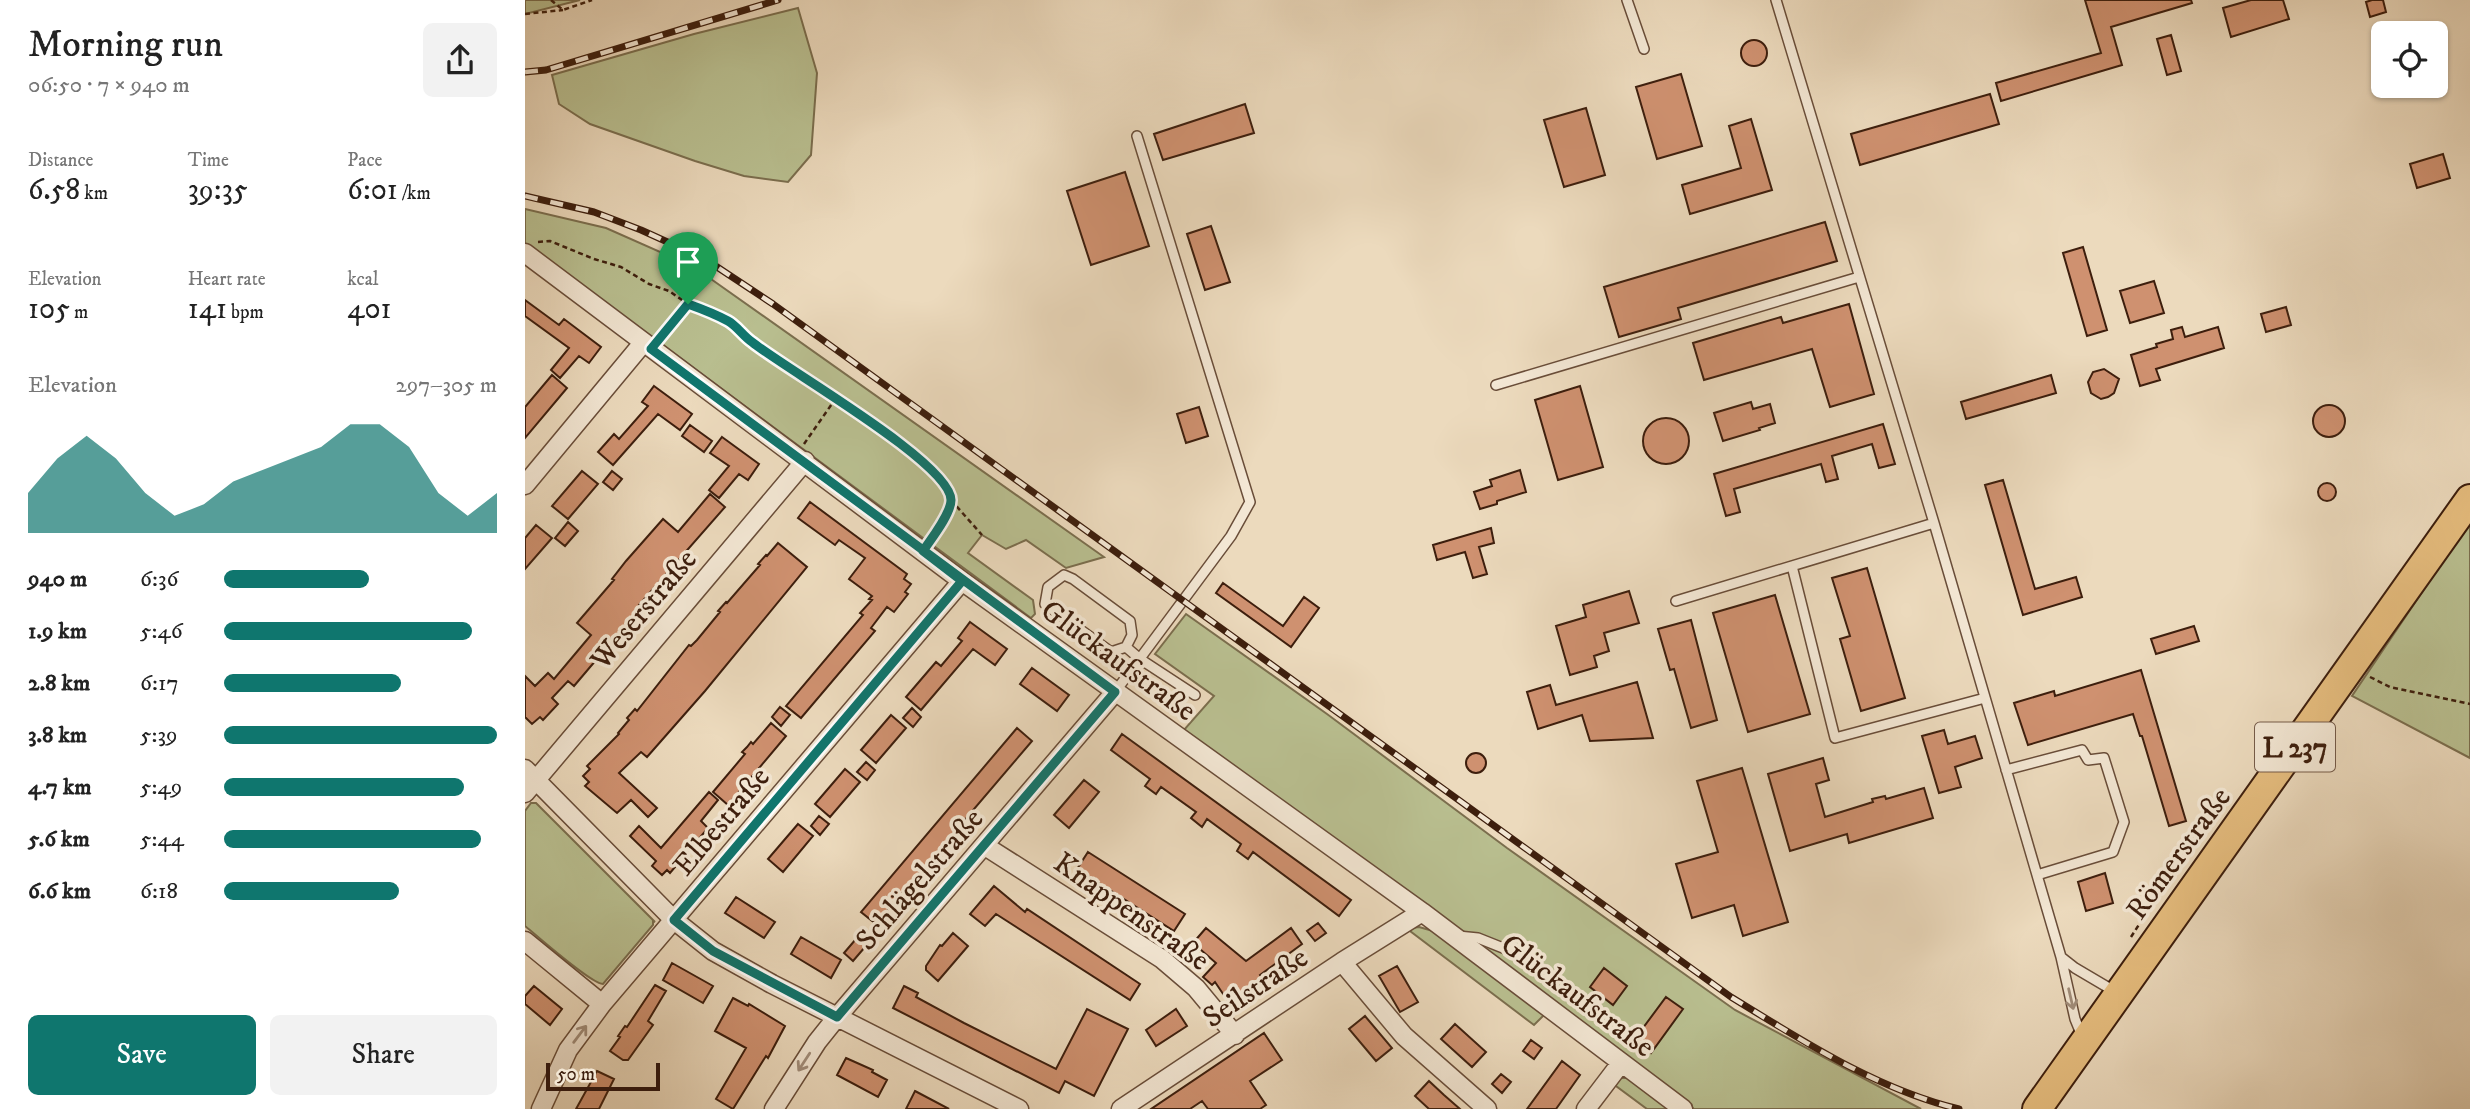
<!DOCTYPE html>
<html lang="en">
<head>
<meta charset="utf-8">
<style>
  :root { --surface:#fff; --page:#f2f2f2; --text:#222; --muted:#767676; --accent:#0f766e }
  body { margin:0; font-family:"IM FELL DW Pica",serif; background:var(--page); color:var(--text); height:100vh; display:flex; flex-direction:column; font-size:26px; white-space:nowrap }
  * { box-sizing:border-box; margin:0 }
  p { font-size:23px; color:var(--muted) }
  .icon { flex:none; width:38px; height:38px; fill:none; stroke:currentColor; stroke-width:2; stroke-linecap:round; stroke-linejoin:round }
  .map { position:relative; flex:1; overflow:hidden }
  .panel { display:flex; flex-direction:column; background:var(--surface); width:525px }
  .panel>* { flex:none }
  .buttons { position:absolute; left:1846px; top:21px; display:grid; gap:14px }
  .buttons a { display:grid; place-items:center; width:77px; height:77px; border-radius:10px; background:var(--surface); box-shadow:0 2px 5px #0004; font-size:35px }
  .scale { position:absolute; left:21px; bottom:18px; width:114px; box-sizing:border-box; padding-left:7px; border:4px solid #3d1e0d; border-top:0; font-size:19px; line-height:24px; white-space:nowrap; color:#3d1e0d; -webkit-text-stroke:5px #f3e7d4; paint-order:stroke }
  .pin { position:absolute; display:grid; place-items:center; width:60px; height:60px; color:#fff; margin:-72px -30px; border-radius:50% 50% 50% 0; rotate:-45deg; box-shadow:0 0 7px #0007 }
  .pin .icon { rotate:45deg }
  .round { display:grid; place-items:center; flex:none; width:74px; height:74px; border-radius:10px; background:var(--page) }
  .headline { display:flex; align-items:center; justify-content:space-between; height:119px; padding:0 28px }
  h1 { font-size:38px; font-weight:600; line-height:52px }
  .stats { display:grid; grid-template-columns:repeat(3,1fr); gap:10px; height:119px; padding:7px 28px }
  .stats div { display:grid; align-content:center }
  .stats b { font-size:30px; font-weight:600 }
  .stats small { font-size:19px; font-weight:400 }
  .stats p { font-size:19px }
  .chart { height:196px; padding:14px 28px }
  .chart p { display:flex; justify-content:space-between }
  .chart svg { width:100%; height:126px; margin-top:7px; fill:var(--accent); opacity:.7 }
  .button { display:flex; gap:14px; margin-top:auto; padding:14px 28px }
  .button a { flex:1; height:80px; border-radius:10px; background:var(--accent); color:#fff; font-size:28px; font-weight:600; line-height:80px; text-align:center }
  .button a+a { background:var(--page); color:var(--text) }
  ul { padding:0 28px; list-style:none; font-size:23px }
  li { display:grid; grid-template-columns:112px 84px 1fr; align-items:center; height:52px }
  li i { height:18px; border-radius:9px; background:var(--accent) }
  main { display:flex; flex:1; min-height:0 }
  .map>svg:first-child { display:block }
</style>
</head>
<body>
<main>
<section class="panel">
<div class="headline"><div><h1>Morning run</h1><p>06:50 · 7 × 940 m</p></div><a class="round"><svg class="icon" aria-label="share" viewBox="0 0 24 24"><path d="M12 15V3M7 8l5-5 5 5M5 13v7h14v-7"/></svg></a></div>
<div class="stats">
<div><p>Distance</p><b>6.58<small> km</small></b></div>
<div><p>Time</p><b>39:35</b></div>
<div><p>Pace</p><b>6:01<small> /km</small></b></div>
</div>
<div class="stats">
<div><p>Elevation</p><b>105<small> m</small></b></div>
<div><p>Heart rate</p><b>141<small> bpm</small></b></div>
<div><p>kcal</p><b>401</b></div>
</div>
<div class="chart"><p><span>Elevation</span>297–305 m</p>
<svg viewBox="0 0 160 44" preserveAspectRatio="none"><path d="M0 44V30L10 18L20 10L30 18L40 30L50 38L60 34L70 26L80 22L90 18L100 14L110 6L120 6L130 14L140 30L150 38L160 30V44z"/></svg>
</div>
<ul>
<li><b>940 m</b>6:36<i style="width:53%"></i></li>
<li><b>1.9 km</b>5:46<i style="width:91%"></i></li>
<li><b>2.8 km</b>6:17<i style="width:65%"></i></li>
<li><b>3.8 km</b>5:39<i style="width:100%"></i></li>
<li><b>4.7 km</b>5:49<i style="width:88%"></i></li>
<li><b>5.6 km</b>5:44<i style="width:94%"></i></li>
<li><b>6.6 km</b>6:18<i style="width:64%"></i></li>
</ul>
<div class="button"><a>Save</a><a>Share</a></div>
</section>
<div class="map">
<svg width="1945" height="1109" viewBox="0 0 1945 1109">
  <rect width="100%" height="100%" fill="#ecdabd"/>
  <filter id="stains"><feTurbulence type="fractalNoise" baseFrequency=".00286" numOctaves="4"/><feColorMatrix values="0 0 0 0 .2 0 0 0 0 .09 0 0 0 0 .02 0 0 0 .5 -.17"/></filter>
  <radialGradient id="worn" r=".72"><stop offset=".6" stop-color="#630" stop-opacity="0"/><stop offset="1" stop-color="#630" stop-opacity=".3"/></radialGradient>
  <path fill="#b9bf90" stroke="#7b6e4e" stroke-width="2" d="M0,0H55L0,14Z
    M273,8L292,73L286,155L263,182L219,176L170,161L65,124L34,104L27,75L169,34Z
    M0,209L81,228L169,267L579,557L541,568L501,540L481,549L457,535L443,553L508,600L510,614L506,618L0,243Z
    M1945,521V758L1827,696Z
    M661,614L802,714L982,848L1210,1010L1396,1109H1169L658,731L689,696L630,654Z
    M6,803H11L130,922L128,921V925L78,984C65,983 15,938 0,926V811Z
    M894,927L908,931L1020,1014L1009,1025L885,931L887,928Z
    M1095,1078H1105L1147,1109H1122L1091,1086L1089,1083Z"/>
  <path fill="#cf9170" stroke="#3d1e0d" stroke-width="2" d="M1560,0H1666L1667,3L1586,27L1597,65L1476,101L1471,83L1576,53Z
    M1726,0H1758L1764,19L1706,37L1698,8Z
    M1847,0H1858L1861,12L1845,17L1841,2Z
    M1646,35L1656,71L1642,75L1632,39Z
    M1216 53a13 13 0 1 1 26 0a13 13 0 1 1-26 0Z
    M1156,74L1177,146L1132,159L1111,87Z
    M1465,94L1474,124L1335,165L1326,134Z
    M720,104L729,133L638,160L629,134Z
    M1061,108L1080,175L1039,187L1019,120Z
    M1226,119L1247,190L1165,214L1157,185L1216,168L1204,126Z
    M1918,154L1925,178L1892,188L1885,164Z
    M600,172L624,246L566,265L542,191Z
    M1300,222L1312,261L1153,308L1156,319L1094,337L1079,287Z
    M686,226L705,282L680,290L662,234Z
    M1558,247L1582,330L1562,336L1538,253Z
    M1629,281L1639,313L1605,323L1595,291Z
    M0,300L34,325L39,319L76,347L64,363L54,356L35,378L26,370L44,348L0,316Z
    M1324,304L1349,394L1305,407L1287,349L1179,380L1168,343L1256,317L1258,323Z
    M1761,307L1766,325L1741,332L1736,314Z
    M1657,327L1660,337L1693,327L1699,348L1631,369L1635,380L1615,386L1606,355L1632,347L1631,344L1648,339L1646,330Z
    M1579,369L1594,379L1589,393L1583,397L1576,399L1566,393L1563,382L1568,372Z
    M27,375L42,388L0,438V407Z
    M1526,375L1531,393L1441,419L1436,402Z
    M129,386L167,414L155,430L133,414L88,465L73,452L89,434L94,439L123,406L117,402Z
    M1055,386L1078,467L1033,480L1010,400Z
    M1226,402L1228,409L1245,404L1250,423L1234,428L1235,430L1198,441L1189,413Z
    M1788 421a16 16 0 1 1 32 0a16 16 0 1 1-32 0Z
    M674,407L683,436L661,443L652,414Z
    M1118 441a23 23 0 1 1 46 0a23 23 0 1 1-46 0Z
    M1358,424L1370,464L1354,468L1347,444L1307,456L1313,479L1301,482L1296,464L1209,489L1215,512L1201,516L1189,474Z
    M165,425L187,441L179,452L157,436Z
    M197,437L234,464L223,480L214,474L194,498L184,490L204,466L185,453Z
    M995,470L1001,492L972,501V504L955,509L949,492L967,486L965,480Z
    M57,471L73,484L43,519L27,506Z
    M87,471L97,479L88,490L78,482Z
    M1478,480L1510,589L1551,577L1557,597L1498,615L1460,485Z
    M1793 492a9 9 0 1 1 18 0a9 9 0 1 1-18 0Z
    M185,494L200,507L114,605L116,607L49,686L43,681L27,698L33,704L18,720L15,717L7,724L0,717V676L10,686L23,673L29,679L66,635L52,623L89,580L87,579L101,561L138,519L153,532Z
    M285,502L382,574L379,579L386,584L380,592L383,594L369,612L362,607L346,628L350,631L276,718L261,706L338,615L335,613L347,600L344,599L347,596L324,579L340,558L314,540L310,545L273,518Z
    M43,522L53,531L40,546L30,538Z
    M11,525L27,538L0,569V538Z
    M966,528L969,543L954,547L962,574L948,578L940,552L912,560L908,545Z
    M253,543L282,567L180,691L122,757L116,752L94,773L132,808L123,817L106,800L92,813L60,786L64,782L58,776L65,769L62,766L94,734L93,733L104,720L102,718L110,709L112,711L164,645L166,646L172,640L195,612L193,611L201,602L202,603L235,565L233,564L241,555L242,556Z
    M1342,568L1380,698L1336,711L1315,639L1325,636L1307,578Z
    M698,583L758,626L779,597L794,608L766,647L691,593Z
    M1104,591L1114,623L1079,633L1084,651L1069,656L1072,667L1045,675L1031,626L1061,617L1058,605Z
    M1250,595L1285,714L1223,732L1188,613Z
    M1166,620L1192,720L1166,728L1149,669L1145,670L1133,629Z
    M445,622L482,649L470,665L448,649L396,710L381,697L411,662L416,666L437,641L433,638Z
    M1669,626L1674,641L1631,654L1626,639Z
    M507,668L544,695L532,711L495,684Z
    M1616,670L1661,821L1644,826L1617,736H1615L1608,714L1503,745L1489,703L1529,691L1530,696Z
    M1112,682L1128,738L1065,741L1057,715L1013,729L1002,692L1025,685L1031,705Z
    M255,707L265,715L256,726L247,717Z
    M387,708L396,717L388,727L378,718Z
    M366,715L381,728L351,763L336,750Z
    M246,723L261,736L203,805L188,792L220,754L217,752L222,747L226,742L228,744Z
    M492,728L507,741L351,924L336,912Z
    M1419,730L1423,744L1450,736L1457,758L1430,767L1436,787L1414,793L1397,736Z
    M597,734L826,900L814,916L728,852L723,859L712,851L716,844L682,819L677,827L666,818L671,812L636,787L631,794L620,786L625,779L586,750Z
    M941 763a10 10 0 1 1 20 0a10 10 0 1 1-20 0Z
    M1298,758L1304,780L1291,784L1300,817L1348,802L1347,799L1360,796L1361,799L1399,788L1408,818L1324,843L1322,834L1265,851L1243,774Z
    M341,762L350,770L342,780L332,772Z
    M1217,768L1263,922L1218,936L1209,905L1167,918L1151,864L1193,852L1172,781Z
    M320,769L335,782L305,817L290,804Z
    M559,780L574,792L544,828L529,815Z
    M184,792L193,800L176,821L183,828L145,873L142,870L137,875L127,866L131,861L105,836L114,826L136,848Z
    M294,816L304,824L295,835L286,826Z
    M273,824L288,836L258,872L243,859Z
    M563,852L660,914L649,931L552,869Z
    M1580,873L1588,903L1561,911L1553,882Z
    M469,886L500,912L502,909L615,984L605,1000L471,914L460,926L445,914Z
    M211,897L250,922L239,938L200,913Z
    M793,923L801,933L790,941L782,931Z
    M681,928L721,961L766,928L777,944L735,975L738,980L727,987L729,991L718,999L721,1003L709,1010L690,982L687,985L678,977L691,963L668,943Z
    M337,932L346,940L328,961L319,953Z
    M428,933L443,946L413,981L401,970V966L415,945L417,946Z
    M276,937L316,960L306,978L266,954Z
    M147,963L188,986L178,1003L138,980Z
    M872,966L893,1002L875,1012L854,976Z
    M1079,968L1102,986L1088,1005L1065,987Z
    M130,985L141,991L123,1021L128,1025L103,1060H98L85,1051L95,1037L93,1036L100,1026L102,1027Z
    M9,986L37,1009L25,1025L0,1004V996Z
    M379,986L393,993L391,997L439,1023L531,1069L562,1009L603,1029L569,1096L540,1081L534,1093L368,1008Z
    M1141,997L1158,1009L1126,1053L1109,1040Z
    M208,998L223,1006L224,1004L260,1026L243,1058L241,1056L208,1109L191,1099L221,1048L190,1031Z
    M651,1009L662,1026L631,1046L621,1030Z
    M840,1016L867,1048L851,1061L824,1029Z
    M930,1024L961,1052L947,1067L916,1039Z
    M739,1033L757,1060L725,1081L741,1105L735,1109H683L677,1101L665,1109H626Z
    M1006,1040L1017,1048L1009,1059L998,1051Z
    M321,1058L348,1070L347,1072L362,1080L353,1097L312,1075Z
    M1037,1061L1055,1075L1031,1109H1002Z
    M72,1071L89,1079L74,1109H51Z
    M976,1074L986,1082L977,1093L967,1084Z
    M904,1081L919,1095L935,1109H904L890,1096Z
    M390,1091L424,1109H381Z"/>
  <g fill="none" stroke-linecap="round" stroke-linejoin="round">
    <defs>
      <path id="service" d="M1102,0L1119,49
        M1251,0L1409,523L1536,957L1550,968L1589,991
        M971,385L1334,277
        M1267,566L1310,738L1460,698
        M1151,601L1409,523
        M601,647L607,635L605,621L548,579L539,575L523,587L520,604L586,652L601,647L615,659L670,695
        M590,692L706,536L725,502L612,136
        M1481,770L1557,750L1563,760L1579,758L1599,822L1588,852L1512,875
        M933,936L953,938L1008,960
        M1536,957L1550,1019L1557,1036"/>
      <path id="minor" d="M0,253L437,581L897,912L1158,1109
        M0,485L118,343
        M0,769L149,920L188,951L247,984L494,1109
        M0,793L280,461
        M460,846L637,959L671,988L710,1035
        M0,941L77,1004
        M817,962L879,1036L962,1109
        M16,1109L43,1050L77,1004L437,581
        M249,1109L292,1042L312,1017L590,692
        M596,1109L817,962L897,912
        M1061,1109L1096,1063"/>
      <path id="primary" d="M1512,1109L1945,499"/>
    </defs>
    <use href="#service" stroke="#694d39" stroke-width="12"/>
    <use href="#minor" stroke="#694d39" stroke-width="21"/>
    <use href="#primary" stroke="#3d1e0d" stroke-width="32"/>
    <path stroke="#3d1e0d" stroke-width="2.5" stroke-dasharray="5 3.5" stroke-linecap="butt" d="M26,0L38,10L67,0
      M0,14L38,10
      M13,242L25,241L69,259L96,267L124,284L144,291L163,304L206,323L226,342L311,398L405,466L423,489L426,500L420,518L405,539
      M136,336L163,304
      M279,444L311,398
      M426,500L457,535
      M1845,677L1865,687L1945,704
      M1606,937L1626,906L1635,897"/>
    <use href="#service" stroke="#f3e7d4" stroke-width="9"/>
    <use href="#minor" stroke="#f3e7d4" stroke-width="18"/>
    <use href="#primary" stroke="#e6bd7e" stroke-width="28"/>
    <defs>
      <path id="rail" d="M0,72L21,70L253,0
        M0,196L69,212L116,230L180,259L248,304L1206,997C1278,1041 1351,1089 1434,1109"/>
    </defs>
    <use href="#rail" stroke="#3d1e0d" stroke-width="7"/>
    <use href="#rail" stroke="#f3e7d4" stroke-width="4.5" stroke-dasharray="13" stroke-linecap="butt"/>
  </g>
  <defs><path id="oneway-shaft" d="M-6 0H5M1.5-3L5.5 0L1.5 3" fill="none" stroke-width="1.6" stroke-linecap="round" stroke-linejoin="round" transform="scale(1.75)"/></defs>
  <g stroke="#a18d7a">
    <use href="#oneway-shaft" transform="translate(1546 999) rotate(77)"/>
    <use href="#oneway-shaft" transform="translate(55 1034) rotate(-53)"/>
    <use href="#oneway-shaft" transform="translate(279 1062) rotate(123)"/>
  </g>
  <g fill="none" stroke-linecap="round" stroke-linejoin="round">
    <defs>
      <path id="route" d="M163,304C177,309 190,314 203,321C212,326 218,336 227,342C260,369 426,463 426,500C426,514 406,539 398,551L437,581L149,920L188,951L312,1017L590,692L126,349L163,304"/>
    </defs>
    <use href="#route" stroke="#fff" stroke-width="14"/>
    <use href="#route" stroke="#0f766e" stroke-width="9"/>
  </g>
  <g text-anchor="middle" stroke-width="7" stroke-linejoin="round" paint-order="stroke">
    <rect fill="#f3e7d4" stroke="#745a49" stroke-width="2" x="1730" y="722.5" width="80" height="49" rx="5"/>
    <g font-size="28" font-weight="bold" fill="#3d1e0d">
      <text x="1770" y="757">L 237</text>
    </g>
    <g font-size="30" fill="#3d1e0d" stroke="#f3e7d4">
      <text transform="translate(118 609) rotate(-50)" y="10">Weserstraße</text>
      <text transform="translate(594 660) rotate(36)" y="10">Glückaufstraße</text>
      <text transform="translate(196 821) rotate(-50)" y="10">Elbestraße</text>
      <text transform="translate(1653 853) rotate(-54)" y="10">Römerstraße</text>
      <text transform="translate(394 879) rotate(-49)" y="10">Schlägelstraße</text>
      <text transform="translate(607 911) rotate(35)" y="10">Knappenstraße</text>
      <text transform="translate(730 987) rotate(-34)" y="10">Seilstraße</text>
      <text transform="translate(1053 995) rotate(37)" y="10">Glückaufstraße</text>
    </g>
  </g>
  <rect width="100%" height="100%" filter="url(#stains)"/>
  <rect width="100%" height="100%" fill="url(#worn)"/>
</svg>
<div class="buttons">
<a><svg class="icon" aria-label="locate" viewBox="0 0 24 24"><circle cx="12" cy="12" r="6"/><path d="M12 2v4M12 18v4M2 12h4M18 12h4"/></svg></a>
</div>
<div class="scale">50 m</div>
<div class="pin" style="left:163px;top:304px;background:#1e9e55"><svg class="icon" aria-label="arrive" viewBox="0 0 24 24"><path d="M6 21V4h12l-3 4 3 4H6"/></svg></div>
</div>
</main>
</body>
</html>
